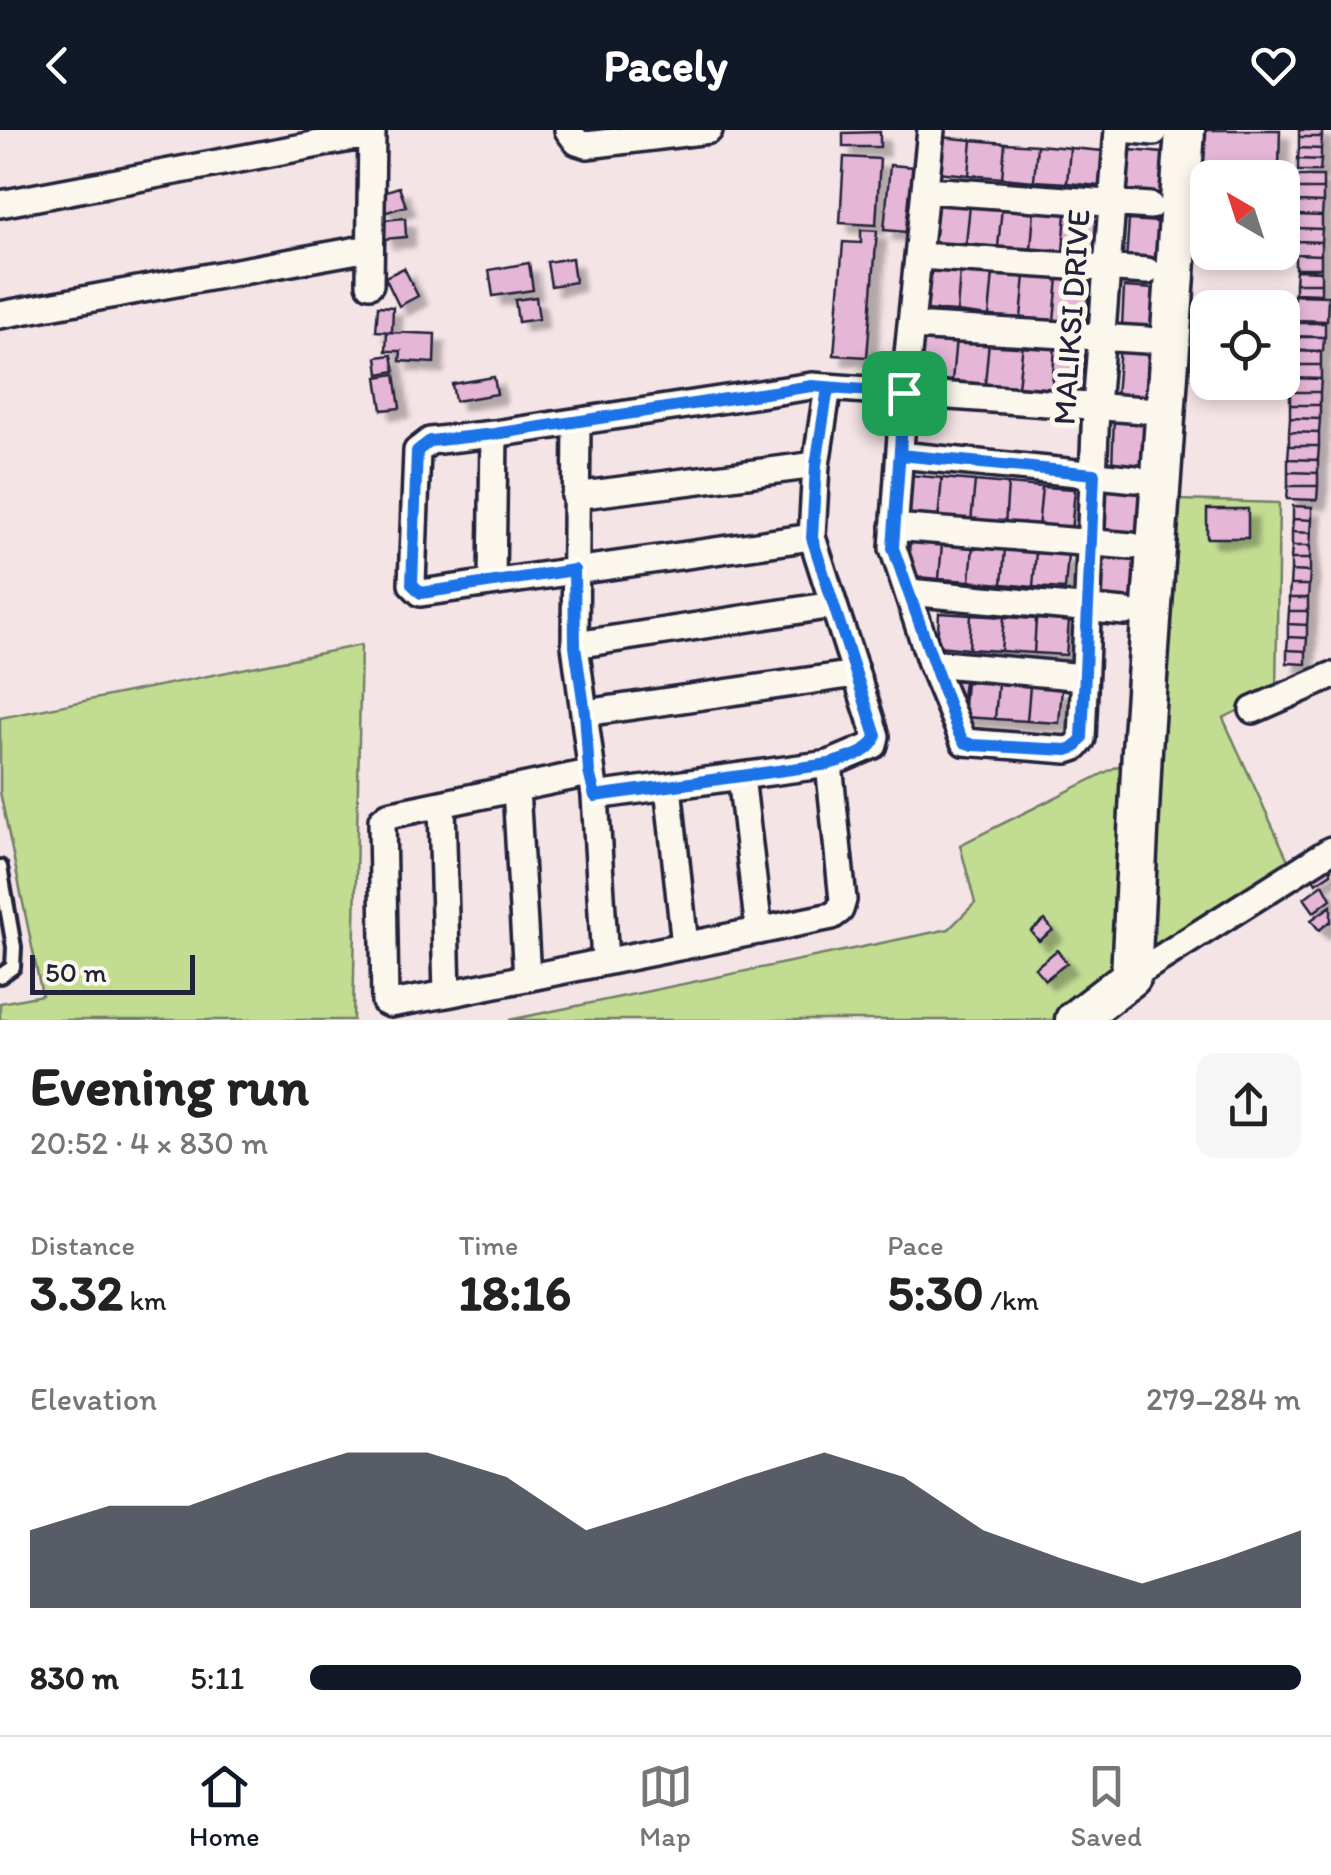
<!DOCTYPE html>
<html lang="en">
<head>
<meta charset="utf-8">
<style>
  :root { --surface:#fff; --page:#f6f6f6; --text:#222; --muted:#767676; --line:#e0e0e0; --accent:#111827 }
  body { margin:0; font-family:Itim,sans-serif; background:var(--page); color:var(--text); height:100vh; display:flex; flex-direction:column; font-size:38px; white-space:nowrap }
  * { box-sizing:border-box; margin:0 }
  p { font-size:32px; color:var(--muted) }
  .icon { flex:none; width:55px; height:55px; fill:none; stroke:currentColor; stroke-width:2; stroke-linecap:round; stroke-linejoin:round }
  .map { position:relative; height:890px; overflow:hidden }
  .details { display:flex; flex-direction:column; background:var(--surface); flex:1 }
  .details>* { flex:none }
  .needle { width:65px; rotate:321deg }
  .tools { position:absolute; left:1190px; top:30px; display:grid; gap:20px }
  .tools a { display:grid; place-items:center; width:110px; height:110px; border-radius:20px; background:var(--surface); box-shadow:0 5px 15px #0003; font-size:50px }
  .scale { position:absolute; left:30px; bottom:25px; width:165px; box-sizing:border-box; padding-left:10px; border:5px solid #22223b; border-top:0; font-size:28px; line-height:35px; white-space:nowrap; color:#22223b; -webkit-text-stroke:8px #fbf7ec; paint-order:stroke }
  .pin { position:absolute; display:grid; place-items:center; width:85px; height:85px; color:#fff; margin:-42px; border-radius:20px; box-shadow:0 5px 15px #0006 }
  .round { display:grid; place-items:center; flex:none; width:105px; height:105px; border-radius:20px; background:var(--page) }
  .summary { display:flex; align-items:center; justify-content:space-between; height:170px; padding:0 30px }
  h1 { font-size:55px; font-weight:800; line-height:75px }
  .metrics { display:grid; grid-template-columns:repeat(3,1fr); gap:15px; height:170px; padding:10px 30px }
  .metrics div { display:grid; align-content:center }
  .metrics b { font-size:50px; font-weight:800 }
  .metrics small { font-size:28px; font-weight:400 }
  .metrics p { font-size:28px }
  .chart { height:280px; padding:20px 30px }
  .chart p { display:flex; justify-content:space-between }
  .chart svg { width:100%; height:180px; margin-top:10px; fill:var(--accent); opacity:.7 }
  ul { padding:0 30px; list-style:none; font-size:32px }
  li { display:grid; grid-template-columns:160px 120px 1fr; align-items:center; height:75px }
  li i { height:25px; border-radius:12px; background:var(--accent) }
  header { display:flex; justify-content:space-between; align-items:center; height:130px; padding:0 30px; background:var(--accent); color:#fff; font-size:45px; font-weight:800 }
  .dock { display:flex; justify-content:space-around; align-items:center; height:140px; border-top:2px solid var(--line); background:var(--surface); font-size:28px; color:var(--muted) }
  .dock a { display:grid; justify-items:center; gap:5px }
  .dock .selected { color:var(--accent) }
  .map>svg:first-child { display:block }
</style>
</head>
<body>
<header><svg class="icon" aria-label="back" viewBox="0 0 24 24"><path d="M15 5l-7 7 7 7"/></svg>Pacely<svg class="icon" aria-label="heart" viewBox="0 0 24 24"><path d="M12 20l-8-8c-3-5 5-10 8-4 3-6 11-1 8 4z"/></svg></header>
<div class="map">
<svg width="1331" height="890" viewBox="0 0 1331 890">
  <defs>
    <filter id="shadow"><feDropShadow dx="9" dy="9" stdDeviation="2.5" flood-color="#0004"/></filter>
  </defs>
  <rect width="100%" height="100%" fill="#f5e4e6"/>
  <filter id="ink" filterUnits="userSpaceOnUse"><feTurbulence type="fractalNoise" baseFrequency=".01" numOctaves="2"/><feDisplacementMap in="SourceGraphic" scale="20" xChannelSelector="R" yChannelSelector="G"/><feConvolveMatrix kernelMatrix="1 2 1 2 8 2 1 2 1" color-interpolation-filters="sRGB"/></filter>
  <g filter="url(#ink)">
    <path fill="#c2dc92" stroke="#727f66" stroke-width="2.5" d="M1146,369L1279,373L1276,562L1223,588L1293,741L1077,890H509L949,799L975,773L960,715L1124,633Z
      M361,515L353,890H0V873L42,865L0,662V588Z"/>
    <path fill="#e6b6d7" stroke="#22223b" stroke-width="2.5" filter="url(#shadow)" d="M1197,0H1280L1279,36L1196,33Z
      M1299,0H1322V7H1299Z
      M880,2V17H843V3Z
      M940,7L972,10L969,45L937,42Z
      M1299,7H1322L1321,19L1299,18Z
      M972,10L1005,13L1002,48L969,45Z
      M1005,13L1037,15L1034,51L1002,48Z
      M1037,15L1070,18L1067,53L1034,51Z
      M1070,18L1103,21L1099,56L1067,53Z
      M1299,18L1321,19V30L1298,29Z
      M1130,20L1163,23L1159,67L1126,64Z
      M844,27L880,29L876,95L840,93Z
      M1298,29L1321,30L1320,41H1298Z
      M890,35L913,37L907,102L884,100Z
      M1298,46H1323V59H1297Z
      M399,57L406,76L384,83L377,64Z
      M1297,59H1323V73L1297,72Z
      M938,72L970,75L966,114L934,112Z
      M1297,72L1323,73L1322,86L1297,85Z
      M970,75L1002,77L998,117L966,114Z
      M1002,77L1034,80L1031,120L998,117Z
      M1034,80L1066,83L1063,122L1031,120Z
      M1066,83L1098,85L1095,125L1063,122Z
      M1297,85L1322,86V99L1296,98Z
      M405,88L406,107L384,109L383,90Z
      M1129,90L1159,92L1155,133L1126,131Z
      M1296,98L1322,99L1321,112L1296,111Z
      M861,100L877,101L867,227L834,225L843,112L861,113Z
      M1296,111L1321,112V125L1295,124Z
      M1295,124L1321,125V138H1295Z
      M572,128L575,152L551,156L547,132Z
      M529,133L533,160L493,166L489,140Z
      M928,137L960,140L957,182L924,180Z
      M404,138L418,166L399,176L385,147Z
      M960,140L993,143L989,186L957,182Z
      M1296,140L1321,141V153H1295Z
      M993,143L1025,145L1021,188L989,186Z
      M1025,145L1058,148L1054,191L1021,188Z
      M1058,148L1090,151L1086,194L1054,191Z
      M1295,153H1321V164L1295,163Z
      M1124,157L1154,159L1152,197L1122,196Z
      M1294,165L1328,166L1327,191L1293,190Z
      M536,167L539,189L518,192L515,170Z
      M378,176L393,177L392,202L376,201Z
      M1289,193H1325V207L1288,206Z
      M387,202L435,204L434,233L400,231L401,221H386Z
      M923,205L956,208L952,251L919,248Z
      M1289,207H1324L1323,221L1289,220Z
      M956,208L989,211L985,254L952,251Z
      M989,211L1023,214L1018,257L985,254Z
      M1023,214L1055,216L1052,259L1018,257Z
      M1055,216L1089,219L1085,262L1052,259Z
      M1120,216L1150,218L1147,268L1116,267Z
      M1292,221L1321,222V235H1291Z
      M392,225L395,241L379,244L377,227Z
      M1291,235H1321V249L1291,248Z
      M395,244L400,278L382,280L377,247Z
      M494,247L497,264L455,271L452,254Z
      M1291,248L1321,249L1320,262H1290Z
      M1290,262H1320V275H1290Z
      M1290,275H1320V289L1290,288Z
      M1114,286L1149,287L1147,338H1112Z
      M1290,288L1320,289L1319,303L1289,302Z
      M1289,302L1319,303V316H1289Z
      M1289,316H1319L1318,330L1288,329Z
      M1288,329L1318,330V343L1288,342Z
      M1288,342L1318,343V356H1288Z
      M909,345L942,348L938,390L905,388Z
      M942,348L975,351L971,393L938,390Z
      M975,351L1008,354L1005,396L971,393Z
      M1008,354L1042,357L1038,399L1005,396Z
      M1288,356H1318L1317,370L1287,369Z
      M1042,357L1075,359L1071,401L1038,399Z
      M1101,358L1140,359L1138,407L1099,405Z
      M1293,376L1312,377V390L1293,389Z
      M1207,379H1248V408H1207Z
      M1293,389L1312,390L1311,403L1292,402Z
      M1292,402L1311,403L1310,416H1292Z
      M910,411L942,414L939,449L907,446Z
      M942,414L973,416L970,451L939,449Z
      M973,416L1005,419L1002,454L970,451Z
      M1292,416H1310V429H1291Z
      M1005,419L1036,422L1033,457L1002,454Z
      M1036,422L1068,424L1065,459L1033,457Z
      M1097,426L1135,428L1132,469L1094,467Z
      M1291,429H1310V442L1291,441Z
      M1291,441L1310,442L1309,455H1290Z
      M1290,455H1309L1308,468H1289Z
      M1289,468H1308V481H1289Z
      M1289,481H1308L1307,495L1288,494Z
      M939,483L971,485L969,519L937,516Z
      M971,485L1004,487L1001,521L969,519Z
      M1004,487L1036,489L1034,523L1001,521Z
      M1036,489L1069,491L1066,525L1034,523Z
      M1288,494L1307,495V508L1288,507Z
      M1288,507L1307,508L1306,521L1287,520Z
      M1287,520L1306,521V534L1287,533Z
      M948,550L964,551L962,568L947,567Z
      M966,552L998,554L995,589L963,587Z
      M998,554L1030,556L1027,591L995,589Z
      M1030,556L1062,558L1059,593L1027,591Z
      M1331,731V743L1316,753L1311,745Z
      M1323,754L1331,769L1314,782L1304,768Z
      M1331,776V791L1319,800L1311,790Z
      M1045,790L1053,800L1039,811L1031,801Z
      M1057,820L1067,833L1045,850L1035,838Z"/>
    <g fill="none" stroke-linecap="round" stroke-linejoin="round">
      <defs>
        <path id="lane" d="M0,737L14,817L13,837L0,846"/>
        <path id="street" d="M568,0L577,12L587,15L709,0
          M931,0L904,263L893,418L931,533L964,612L1067,620L1076,617L1082,609L1096,277L1118,0
          M1133,0L1154,2
          M927,60L1150,76
          M0,74L372,4
          M919,126L1147,141
          M370,154L372,0
          M0,185L369,118
          M911,196L1147,210
          M577,292L575,515L595,666L605,832
          M900,325L1136,349
          M575,366L816,335
          M894,397L1132,416
          M812,407L421,463L412,454L417,321L430,311L494,304L812,256L1145,280
          M492,452L494,304
          M908,462L1125,482
          M575,515L833,475
          M931,533L1084,547
          M1253,580L1331,546
          M585,583L856,544
          M589,643L388,685L382,690L385,872L390,874L447,864L832,786L840,780L843,770L829,634
          M741,646L759,801
          M668,656L685,816
          M516,659L527,848
          M595,666L829,634L874,615L876,606L812,407L816,335L828,257
          M442,675L447,864
          M1131,847L1331,720"/>
        <path id="secondary" d="M1075,890L1131,847L1142,620L1185,0"/>
      </defs>
      <use href="#lane" stroke="#22223b" stroke-width="20"/>
      <use href="#street" stroke="#22223b" stroke-width="32"/>
      <use href="#secondary" stroke="#22223b" stroke-width="45"/>
      <use href="#lane" stroke="#fbf7ec" stroke-width="12"/>
      <use href="#street" stroke="#fbf7ec" stroke-width="25"/>
      <use href="#secondary" stroke="#fbf7ec" stroke-width="38"/>
    </g>
  </g>
  <g fill="none" stroke-linecap="round" stroke-linejoin="round" filter="url(#ink)">
    <defs>
      <path id="route" d="M904,263L812,256L494,304L430,311L417,321L412,454L421,463L574,440L575,516L585,583L589,642L595,666L829,634C846,628 870,625 876,606L812,408L816,335L828,258L904,263L893,418L958,602L964,612L973,615L1067,620L1076,617L1082,608L1094,344L900,325L904,263"/>
    </defs>
    <use href="#route" stroke="#fff" stroke-width="20"/>
    <use href="#route" stroke="#1a73e8" stroke-width="12"/>
  </g>
  <g text-anchor="middle" stroke-width="10" stroke-linejoin="round" paint-order="stroke">
    <g font-size="32" fill="#22223b" stroke="#fbf7ec">
      <text transform="translate(1071 187) rotate(-86)" y="11">MALIKSI DRIVE</text>
    </g>
  </g>
</svg>
<div class="tools">
<a><svg class="needle" viewBox="-14 -14 28 28"><path d="M0-13l5 13h-10z" fill="#e53935"/><path d="M0 13l5-13h-10z" fill="#767676"/></svg></a>
<a><svg class="icon" aria-label="locate" viewBox="0 0 24 24"><circle cx="12" cy="12" r="6"/><path d="M12 2v4M12 18v4M2 12h4M18 12h4"/></svg></a>
</div>
<div class="scale">50 m</div>
<div class="pin" style="left:904px;top:263px;background:#1e9e55"><svg class="icon" aria-label="arrive" viewBox="0 0 24 24"><path d="M6 21V4h12l-3 4 3 4H6"/></svg></div>
</div>
<section class="details">
<div class="summary"><div><h1>Evening run</h1><p>20:52 · 4 × 830 m</p></div><a class="round"><svg class="icon" aria-label="share" viewBox="0 0 24 24"><path d="M12 15V3M7 8l5-5 5 5M5 13v7h14v-7"/></svg></a></div>
<div class="metrics">
<div><p>Distance</p><b>3.32<small> km</small></b></div>
<div><p>Time</p><b>18:16</b></div>
<div><p>Pace</p><b>5:30<small> /km</small></b></div>
</div>
<div class="chart"><p><span>Elevation</span>279–284 m</p>
<svg viewBox="0 0 160 44" preserveAspectRatio="none"><path d="M0 44V25L10 19L20 19L30 12L40 6L50 6L60 12L70 25L80 19L90 12L100 6L110 12L120 25L130 32L140 38L150 32L160 25V44z"/></svg>
</div>
<ul>
<li><b>830 m</b>5:11<i style="width:100%"></i></li>
</ul>
</section>
<nav class="dock">
<a class="selected"><svg class="icon" aria-label="home" viewBox="0 0 24 24"><path d="M3 11l9-7 9 7M6 9v11h12V9"/></svg>Home</a>
<a><svg class="icon" aria-label="map" viewBox="0 0 24 24"><path d="M3 6l6-2 6 2 6-2v14l-6 2-6-2-6 2zM9 4v14M15 6v14"/></svg>Map</a>
<a><svg class="icon" aria-label="saved" viewBox="0 0 24 24"><path d="M7 4h10v16l-5-4-5 4z"/></svg>Saved</a>
</nav>
</body>
</html>
